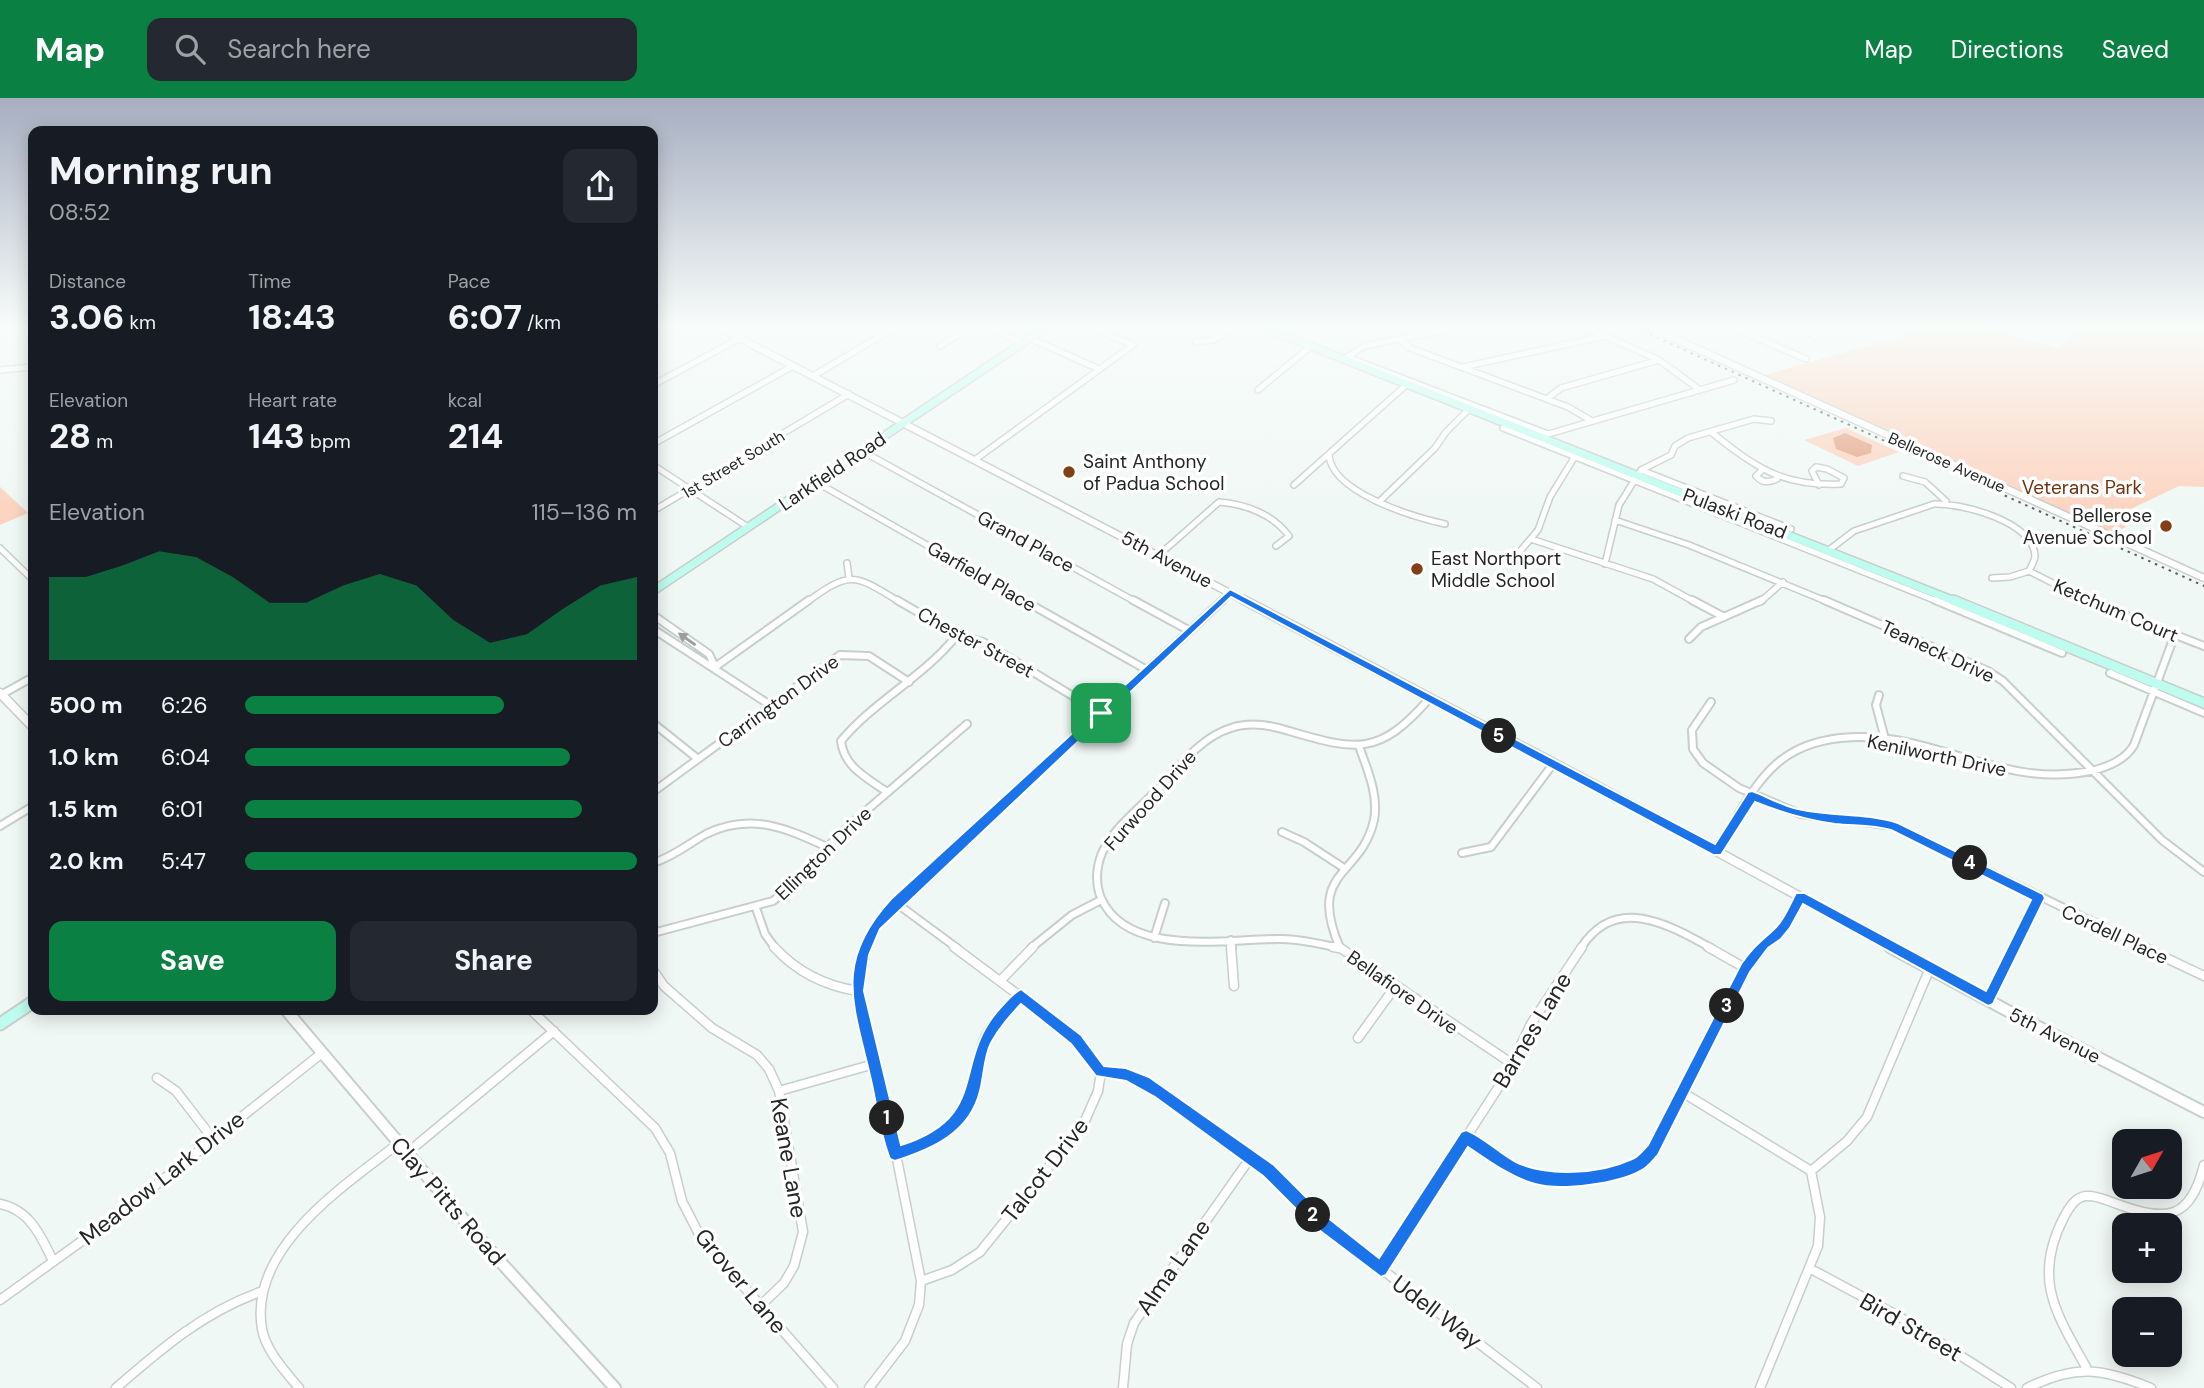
<!DOCTYPE html>
<html lang="en">
<head>
<meta charset="utf-8">
<style>
  :root { --surface:#171b24; --page:#242831; --text:#f1f3f6; --muted:#9ea1a6; --accent:#0b8043 }
  body { margin:0; font-family:"DM Sans",sans-serif; background:var(--page); color:var(--text); height:100vh; display:flex; flex-direction:column; font-size:26px; white-space:nowrap }
  * { box-sizing:border-box; margin:0 }
  p { font-size:23px; color:var(--muted) }
  .icon { flex:none; width:38px; height:38px; fill:none; stroke:currentColor; stroke-width:2; stroke-linecap:round; stroke-linejoin:round }
  .map { position:relative; flex:1; overflow:hidden }
  .sheet { position:absolute; left:28px; top:28px; width:630px; height:889px; display:flex; flex-direction:column; background:var(--surface); border-radius:14px; box-shadow:0 4px 18px #0003 }
  .sheet>* { flex:none }
  .needle { width:46px; rotate:51deg }
  .tools { position:absolute; left:2112px; top:1031px; display:grid; gap:14px }
  .tools a { display:grid; place-items:center; width:70px; height:70px; border-radius:14px; background:var(--surface); box-shadow:0 4px 18px #0003; font-size:35px }
  .pin { position:absolute; display:grid; place-items:center; width:60px; height:60px; color:#fff; margin:-30px; border-radius:14px; box-shadow:0 4px 10px #0006 }
  .km { position:absolute; width:35px; height:35px; margin:-18px; border-radius:50%; background:#222; color:#fff; font-size:19px; line-height:35px; text-align:center }
  .round { display:grid; place-items:center; flex:none; width:74px; height:74px; border-radius:14px; background:var(--page) }
  .head { display:flex; align-items:center; justify-content:space-between; height:119px; padding:0 21px }
  h1 { font-size:38px; font-weight:700; line-height:52px }
  .stats { display:grid; grid-template-columns:repeat(3,1fr); gap:10px; height:119px; padding:7px 21px }
  .stats div { display:grid; align-content:center }
  .stats b { font-size:35px; font-weight:700 }
  .stats small { font-size:19px; font-weight:400 }
  .stats p { font-size:19px }
  .chart { height:196px; padding:14px 21px }
  .chart p { display:flex; justify-content:space-between }
  .chart svg { width:100%; height:126px; margin-top:7px; fill:var(--accent); opacity:.7 }
  .button { display:flex; gap:14px; margin-top:auto; padding:14px 21px }
  .button a { flex:1; height:80px; border-radius:14px; background:var(--accent); color:#fff; font-size:28px; font-weight:700; line-height:80px; text-align:center }
  .button a+a { background:var(--page); color:var(--text) }
  ul { padding:0 21px; list-style:none; font-size:23px }
  li { display:grid; grid-template-columns:112px 84px 1fr; align-items:center; height:52px }
  li i { height:18px; border-radius:9px; background:var(--accent) }
  header { display:flex; align-items:center; gap:42px; box-sizing:border-box; height:98px; padding:0 35px; background:var(--accent); color:#fff }
  header strong { font-size:33px }
  nav { display:flex; gap:38px; margin-inline-start:auto; font-size:24px }
  .search { width:490px; height:63px; background:var(--page); display:flex; align-items:center; gap:18px; box-sizing:border-box; padding:0 24px; border-radius:14px; color:var(--muted); font-size:26px }
  .map>svg:first-child { display:block }
</style>
</head>
<body>
<header>
<strong>Map</strong>
<div class="search"><svg class="icon" aria-label="search" viewBox="0 0 24 24"><circle cx="10" cy="10" r="6"/><path d="M15 15l6 6"/></svg>Search here</div>
<nav><a>Map</a><a>Directions</a><a>Saved</a></nav>
</header>
<div class="map">
<svg width="2204" height="1290" viewBox="0 0 2204 1290">
  <rect width="100%" height="100%" fill="#f0f8f5"/>
  <path fill="#fcd4c1" d="M1930,230H1983L2059,250L2073,235L2069,230H2204V389L2179,388L2116,418L2126,429L2113,435L1765,277Z
    M1846,330L1899,354L1858,368L1804,342Z
    M0,389L28,415L0,427Z"/>
  <path fill="#e4a484" d="M1845,335L1872,347L1871,355L1857,359L1836,351L1833,340Z"/>
  <g fill="none" stroke-linecap="round" stroke-linejoin="round">
    <defs>
      <path id="minor-far2" d="M990,230L1023,245
        M1093,230L1133,247
        M1587,230L1659,262L1700,292
        M1734,230L1806,261
        M1802,230L1815,239
        M653,235L663,230
        M1029,240L1099,271
        M1399,241L1410,250L1568,309L1592,323
        M1196,244L1214,242L1232,230
        M940,248L969,230
        M1347,259L1548,336
        M1345,261L1364,248L1454,230
        M1463,269L1605,238
        M0,272L33,269
        M813,278L894,230
        M653,287L740,240L751,230
        M1258,292L1310,249
        M1547,301L1561,290L1659,262
        M1503,330L1939,504
        M1711,334C1755,369 1782,389 1841,386L1844,380L1827,371L1816,369L1812,373L1819,387
        M1545,337L1734,282
        M653,346L793,268
        M862,353L1136,504
        M1329,356C1330,394 1413,419 1445,426
        M976,361L1133,247
        M653,367L748,429
        M1641,372L1791,431
        M1761,373L1756,378C1762,385 1769,385 1777,381
        M1903,378L1925,384L1946,403
        M816,384L1027,504
        M1294,387L1406,287
        M1381,402L1435,350L1446,334L1468,312
        M653,413L849,296
        M1615,422L1689,447L1828,504
        M1531,441L1653,481L1695,504
        M0,450L33,482
        M1829,452L1854,433L1934,406C1961,405 2033,423 2035,458C2035,462 2031,469 2029,473L2010,479L1992,480
        M1159,457L1219,404C1245,406 1273,416 1289,438L1276,448
        M1511,464L1538,432L1550,399L1577,355
        M847,465L849,480
        M1605,466L1619,407L1641,372L1671,357L1675,348L1688,340L1754,321L1771,323
        M2029,473L2090,504
        M807,504C852,471 855,477 900,504
        M1221,504L1230,495
        M1760,504L1783,484"/>
      <path id="minor-far1" d="M897,502L957,537L983,544L1101,615
        M1023,502L1147,572
        M1133,502L1190,533
        M1692,502L1724,519
        M1824,502L1988,573L2003,583L2162,742L2204,774
        M1935,502L2062,555
        M2086,502L2204,548
        M653,517L709,556L715,569
        M653,531L770,607
        M1689,541L1701,529L1762,502
        M715,569L809,502
        M2110,575L2204,615
        M1,597L33,579
        M1879,597L1876,607L1885,641
        M1711,604L1692,632L1693,651L1703,665L1739,690L1800,716L1894,728L2147,850
        M653,625L698,661
        M653,694L840,557L869,558L909,584
        M887,694C867,680 844,669 841,643C875,602 924,579 957,537
        M0,728L33,708
        M1282,734L1304,744L1344,770
        M1717,753C1737,721 1756,676 1790,656C1811,643 1836,639 1861,639C1943,639 2007,692 2095,672C2110,668 2126,661 2134,647L2175,536
        M1462,755L1491,749L1553,666
        M653,765C673,759 688,746 706,736C750,714 786,730 827,749
        M896,805L957,850
        M756,810L765,836L775,850
        M653,835L773,803L805,777L827,749L853,724L967,626
        M1154,840L1165,805
        M1231,842L1232,850
        M866,850L876,827L896,805L1223,502
        M1031,850L1072,817L1101,802
        M1339,850C1320,846 1301,841 1282,841C1229,840 1128,861 1101,800C1094,783 1097,763 1105,749C1118,726 1142,708 1159,690C1180,668 1201,639 1231,630C1249,624 1271,627 1289,633C1357,653 1379,658 1429,601
        M1340,850C1306,771 1361,780 1374,722C1379,697 1367,671 1359,648
        M1581,850C1615,796 1668,826 1711,850
        M1762,850L1784,829L1801,799
        M2013,850L2038,800"/>
      <path id="minor" d="M774,849C796,873 825,888 858,893
        M866,849L858,893L896,1056L921,1183L919,1207L905,1243L869,1290
        M1231,849L1234,888
        M1333,849L1339,850
        M1339,849L1511,965
        M1708,849L1745,870
        M2143,849L2204,878
        M653,872L664,888L712,930L757,957L769,971L779,993L803,1134L794,1168L784,1185L761,1207
        M1001,882L1033,849
        M1988,902L2014,849
        M531,912L655,1030L670,1055L682,1103L701,1140L833,1290
        M1358,940L1395,889
        M1101,974L1126,977L1144,983L1268,1073L1316,1121L1537,1290
        M157,980L176,993L213,1041
        M779,993L874,966
        M1682,994L1811,1073
        M1466,1039C1484,1052 1502,1065 1523,1073C1563,1088 1621,1082 1653,1052L1745,870L1763,849
        M407,1055L554,933
        M896,1056C931,1044 965,1026 975,987C978,973 978,958 983,944C991,925 1007,911 1021,897
        M0,1106C30,1112 41,1138 53,1163
        M1381,1171L1507,976L1531,926L1582,849
        M1811,1171L1900,1219L2011,1290
        M921,1183L952,1172L980,1154L1084,1025L1098,993L1101,974L1084,950L1068,934L954,849
        M0,1202L122,1114L322,955
        M2086,1269C2056,1215 2032,1181 2064,1119C2069,1110 2075,1099 2086,1098C2097,1097 2108,1103 2117,1106C2167,1124 2190,1122 2204,1067
        M116,1290C162,1250 205,1213 263,1193
        M299,1290C285,1273 266,1253 262,1231C248,1150 344,1088 399,1045
        M1123,1290L1127,1246L1134,1225L1251,1059
        M1760,1290L1818,1148L1820,1119L1811,1073L1847,1043L1867,1019L1930,870
        M2027,1290C2076,1266 2102,1270 2151,1290"/>
      <path id="tertiary-far2" d="M720,230L1247,504
        M1651,230L2204,480"/>
      <path id="tertiary-far1" d="M1244,502L1595,687L1894,850
        M0,595L33,629"/>
      <path id="tertiary" d="M1890,849L2017,918L2204,1014
        M286,912L487,1149L615,1290"/>
      <path id="secondary-far2" d="M1265,230L1957,504
        M653,493L1045,230"/>
      <path id="secondary-far1" d="M1953,502L2204,605"/>
      <path id="secondary" d="M0,926L33,904"/>
    </defs>
    <use href="#minor-far2" stroke="#c7cecc" stroke-width="8"/>
    <use href="#minor-far1" stroke="#c7cecc" stroke-width="10"/>
    <use href="#minor" stroke="#c7cecc" stroke-width="11"/>
    <use href="#tertiary-far2" stroke="#c7cecc" stroke-width="9"/>
    <use href="#tertiary-far1" stroke="#c7cecc" stroke-width="11"/>
    <use href="#tertiary" stroke="#c7cecc" stroke-width="14"/>
    <use href="#secondary-far2" stroke="#c7cecc" stroke-width="10"/>
    <use href="#secondary-far1" stroke="#c7cecc" stroke-width="12"/>
    <use href="#secondary" stroke="#c7cecc" stroke-width="15"/>
    <use href="#minor-far2" stroke="#fff" stroke-width="5"/>
    <use href="#minor-far1" stroke="#fff" stroke-width="6"/>
    <use href="#minor" stroke="#fff" stroke-width="8"/>
    <use href="#tertiary-far2" stroke="#fff" stroke-width="6"/>
    <use href="#tertiary-far1" stroke="#fff" stroke-width="8"/>
    <use href="#tertiary" stroke="#fff" stroke-width="10"/>
    <use href="#secondary-far2" stroke="#bffcf0" stroke-width="7"/>
    <use href="#secondary-far1" stroke="#bffcf0" stroke-width="9"/>
    <use href="#secondary" stroke="#bffcf0" stroke-width="11"/>
    <path stroke="#5a5e5d" stroke-width="2" stroke-dasharray="2.5 5" stroke-linecap="butt" d="M1636,230L2204,488"/>
  </g>
  <defs><path id="oneway-solid" d="M-6-.8H1V-3.2L6.5 0L1 3.2V.8H-6Z" transform="scale(1.75)"/></defs>
  <use fill="#9c9e9d" href="#oneway-solid" transform="translate(687 541) rotate(-145)"/>
  <linearGradient id="sky" x2="0" y2="1"><stop stop-color="#a6aec0"/><stop offset="0.56" stop-color="#f8fcfa"/><stop offset="1" stop-color="#f8fcfa" stop-opacity="0"/></linearGradient>
  <rect width="2204" height="410" fill="url(#sky)"/>
  <path fill="#1a73e8" stroke="#fff" stroke-width="2" fill-rule="evenodd" d="M1230,491L1715,746L1748,694L1752,693C1766,698 1779,706 1794,710C1828,719 1864,714 1898,725L2043,796L2045,800L1993,906L1988,908L1803,806L1790,830L1781,841L1768,850L1750,874L1658,1057C1653,1062 1648,1069 1642,1072C1618,1086 1561,1093 1535,1086C1510,1079 1489,1063 1468,1049L1386,1177L1381,1179L1311,1126L1263,1078L1155,999L1126,983L1096,978L1071,946L1021,906C1010,918 999,930 991,945C984,959 984,978 980,993C970,1035 932,1051 895,1063L890,1061C880,1037 877,1008 871,982C854,907 832,865 891,801ZM1231,499L1713,757H1721L1755,704C1782,715 1806,722 1835,726C1854,728 1872,727 1891,732L2031,802L1986,893L1805,795H1796C1789,808 1783,824 1772,833C1758,846 1752,850 1741,866L1648,1047C1643,1052 1638,1059 1632,1061C1600,1076 1547,1079 1516,1064C1499,1055 1484,1039 1466,1032L1461,1034L1379,1160L1322,1115L1274,1067L1149,979L1126,970L1104,968L1081,937L1021,891C1013,895 1007,903 1001,909C950,964 992,1018 901,1047L864,893L869,857L880,831Z"/>
  <g fill="#843f16" stroke="#fff" stroke-width="2.5">
    <circle cx="1069" cy="374" r="7"/>
    <circle cx="2166" cy="428" r="7"/>
    <circle cx="1417" cy="471" r="7"/>
  </g>
  <g text-anchor="middle" stroke-width="7" stroke-linejoin="round" paint-order="stroke">
    <g font-size="16" fill="#242726" stroke="#fff">
      <text transform="translate(1947 364) rotate(24)" y="6">Bellerose Avenue</text>
      <text transform="translate(733 366) rotate(-31)" y="6">1st Street South</text>
    </g>
    <g font-size="19" fill="#242726" stroke="#fff" text-anchor="start">
      <text x="1083" y="370">Saint Anthony<tspan x="1083" dy="22">of Padua School</tspan></text>
      <text x="2152" y="424" text-anchor="end">Bellerose<tspan x="2152" dy="22">Avenue School</tspan></text>
      <text x="1431" y="467">East Northport<tspan x="1431" dy="22">Middle School</tspan></text>
    </g>
    <g font-size="19" fill="#242726" stroke="#fff">
      <text transform="translate(832 373) rotate(-34)" y="7">Larkfield Road</text>
      <text transform="translate(1735 415) rotate(21)" y="7">Pulaski Road</text>
      <text transform="translate(1026 443) rotate(29)" y="7">Grand Place</text>
      <text transform="translate(1167 461) rotate(28)" y="7">5th Avenue</text>
      <text transform="translate(982 478) rotate(30)" y="7">Garfield Place</text>
      <text transform="translate(2116 512) rotate(23)" y="7">Ketchum Court</text>
      <text transform="translate(976 544) rotate(28)" y="7">Chester Street</text>
      <text transform="translate(1938 553) rotate(25)" y="7">Teaneck Drive</text>
      <text transform="translate(778 603) rotate(-36)" y="7">Carrington Drive</text>
      <text transform="translate(1937 657) rotate(12)" y="7">Kenilworth Drive</text>
      <text transform="translate(1150 702) rotate(-48)" y="7">Furwood Drive</text>
      <text transform="translate(823 755) rotate(-44)" y="7">Ellington Drive</text>
      <text transform="translate(2115 836) rotate(25)" y="7">Cordell Place</text>
      <text transform="translate(1403 894) rotate(35)" y="7">Bellafiore Drive</text>
      <text transform="translate(2055 937) rotate(27)" y="7">5th Avenue</text>
    </g>
    <g font-size="19" fill="#6e3411" stroke="#fff">
      <text x="2082" y="396">Veterans Park</text>
    </g>
    <g font-size="23" fill="#242726" stroke="#fff">
      <text transform="translate(1532 932) rotate(-59)" y="8">Barnes Lane</text>
      <text transform="translate(789 1060) rotate(80)" y="8">Keane Lane</text>
      <text transform="translate(1045 1072) rotate(-52)" y="8">Talcot Drive</text>
      <text transform="translate(162 1080) rotate(-38)" y="8">Meadow Lark Drive</text>
      <text transform="translate(448 1103) rotate(49)" y="8">Clay Pitts Road</text>
      <text transform="translate(1173 1169) rotate(-55)" y="8">Alma Lane</text>
      <text transform="translate(741 1183) rotate(50)" y="8">Grover Lane</text>
      <text transform="translate(1437 1214) rotate(37)" y="8">Udell Way</text>
      <text transform="translate(1911 1229) rotate(30)" y="8">Bird Street</text>
    </g>
  </g>
</svg>
<div class="tools">
<a><svg class="needle" viewBox="-14 -14 28 28"><path d="M0-13l5 13h-10z" fill="#e53935"/><path d="M0 13l5-13h-10z" fill="#9ea1a6"/></svg></a>
<a>+</a>
<a>−</a>
</div>
<div class="pin" style="left:1101px;top:615px;background:#1e9e55"><svg class="icon" aria-label="arrive" viewBox="0 0 24 24"><path d="M6 21V4h12l-3 4 3 4H6"/></svg></div>
<b class="km" style="left:887px;top:1020px">1</b>
<b class="km" style="left:1313px;top:1117px">2</b>
<b class="km" style="left:1727px;top:908px">3</b>
<b class="km" style="left:1970px;top:765px">4</b>
<b class="km" style="left:1499px;top:638px">5</b>
<section class="sheet">
<div class="head"><div><h1>Morning run</h1><p>08:52</p></div><a class="round"><svg class="icon" aria-label="share" viewBox="0 0 24 24"><path d="M12 15V3M7 8l5-5 5 5M5 13v7h14v-7"/></svg></a></div>
<div class="stats">
<div><p>Distance</p><b>3.06<small> km</small></b></div>
<div><p>Time</p><b>18:43</b></div>
<div><p>Pace</p><b>6:07<small> /km</small></b></div>
</div>
<div class="stats">
<div><p>Elevation</p><b>28<small> m</small></b></div>
<div><p>Heart rate</p><b>143<small> bpm</small></b></div>
<div><p>kcal</p><b>214</b></div>
</div>
<div class="chart"><p><span>Elevation</span>115–136 m</p>
<svg viewBox="0 0 160 44" preserveAspectRatio="none"><path d="M0 44V15L10 15L20 11L30 6L40 8L50 15L60 24L70 24L80 18L90 14L100 18L110 30L120 38L130 35L140 26L150 18L160 15V44z"/></svg>
</div>
<ul>
<li><b>500 m</b>6:26<i style="width:66%"></i></li>
<li><b>1.0 km</b>6:04<i style="width:83%"></i></li>
<li><b>1.5 km</b>6:01<i style="width:86%"></i></li>
<li><b>2.0 km</b>5:47<i style="width:100%"></i></li>
</ul>
<div class="button"><a>Save</a><a>Share</a></div>
</section>
</div>
</body>
</html>
